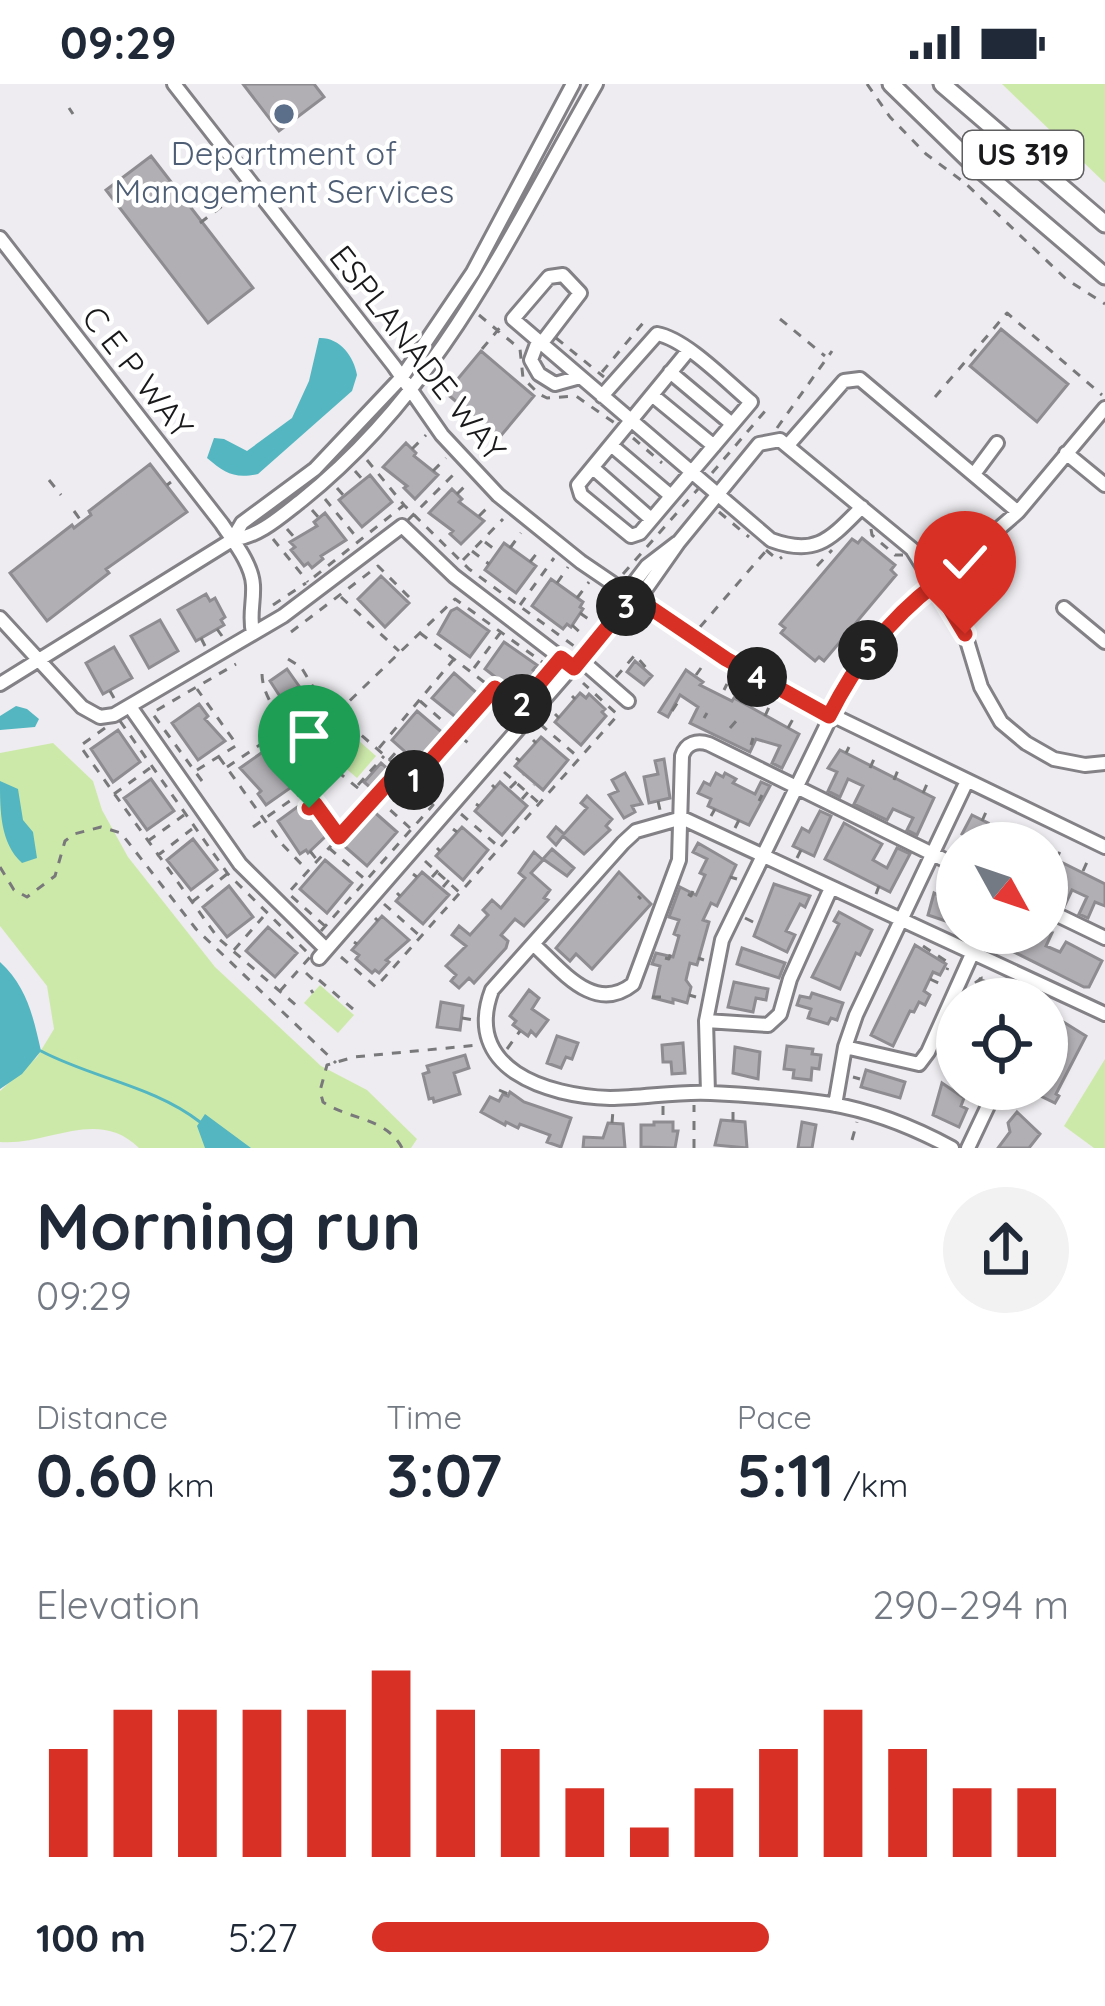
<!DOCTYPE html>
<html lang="en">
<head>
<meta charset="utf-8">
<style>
  :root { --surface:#fff; --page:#f2f2f3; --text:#1f2937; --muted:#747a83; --accent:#d93025 }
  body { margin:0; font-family:Quicksand,sans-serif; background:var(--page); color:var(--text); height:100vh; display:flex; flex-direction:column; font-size:45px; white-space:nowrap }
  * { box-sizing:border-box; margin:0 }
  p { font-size:39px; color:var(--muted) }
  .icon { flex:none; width:66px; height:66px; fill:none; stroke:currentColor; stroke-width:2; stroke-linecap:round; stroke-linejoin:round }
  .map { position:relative; height:1064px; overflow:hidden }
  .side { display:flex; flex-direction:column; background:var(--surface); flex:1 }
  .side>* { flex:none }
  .needle { width:78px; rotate:130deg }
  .buttons { position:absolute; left:936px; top:738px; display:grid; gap:24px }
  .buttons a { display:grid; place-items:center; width:132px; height:132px; border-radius:50%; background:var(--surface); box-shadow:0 3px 9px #0004; font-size:60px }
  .pin { position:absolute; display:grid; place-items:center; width:102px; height:102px; color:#fff; margin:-123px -51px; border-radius:50% 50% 50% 0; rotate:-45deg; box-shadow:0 0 12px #0007 }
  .pin .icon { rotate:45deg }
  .km { position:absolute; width:60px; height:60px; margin:-30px; border-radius:50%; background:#222; color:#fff; font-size:33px; line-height:60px; text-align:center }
  .round { display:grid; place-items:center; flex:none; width:126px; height:126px; border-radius:63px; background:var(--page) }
  .overview { display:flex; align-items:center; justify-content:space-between; height:204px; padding:0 36px }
  h1 { font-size:66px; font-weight:800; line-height:90px }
  .stats { display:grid; grid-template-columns:repeat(3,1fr); gap:18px; height:204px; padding:12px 36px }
  .stats div { display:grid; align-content:center }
  .stats b { font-size:60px; font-weight:800 }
  .stats small { font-size:33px; font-weight:400 }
  .stats p { font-size:33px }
  .chart { height:336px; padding:24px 36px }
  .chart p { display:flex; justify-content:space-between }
  .chart svg { width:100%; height:216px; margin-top:12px; stroke:var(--accent); stroke-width:6 }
  ul { padding:0 36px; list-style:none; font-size:39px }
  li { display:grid; grid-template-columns:192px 144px 1fr; align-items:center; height:90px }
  li i { height:30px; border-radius:15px; background:var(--accent) }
  .status { display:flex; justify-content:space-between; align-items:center; height:84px; padding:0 60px; background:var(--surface); direction:ltr }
  .status svg { height:33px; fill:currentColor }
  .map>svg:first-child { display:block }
</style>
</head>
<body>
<div class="status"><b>09:29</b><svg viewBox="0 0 49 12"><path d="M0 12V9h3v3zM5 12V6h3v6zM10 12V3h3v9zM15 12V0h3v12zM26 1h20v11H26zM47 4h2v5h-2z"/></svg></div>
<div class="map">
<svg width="1105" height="1064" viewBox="0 0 1105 1064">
  <rect width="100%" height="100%" fill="#eeecf0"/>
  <path fill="#cde9aa" d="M1002,0H1105V99Z
    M333,634L376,672L357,694L313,656Z
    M53,659L93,697L102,726L128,773L215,883L321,982L367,1006L417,1055L411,1064H139C97,1023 49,1062 0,1058V1007L37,973L54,945L47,902L0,842V669Z
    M320,901L354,931L338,949L304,919Z
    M1105,975V1064H1094L1064,1042Z"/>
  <path fill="#54b6c0" d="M319,254C339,253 354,272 357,291L352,307L258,390C234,395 225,389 207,374L214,354L224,355L247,367L292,334L309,297Z
    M16,622L27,625L39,635L35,643L0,646V632Z
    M0,697L18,705L23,736L33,748L37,774L22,779C0,759 0,726 0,697Z
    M0,878C27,903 33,932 41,967L22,990L0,1005Z
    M205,1030L251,1064H205L197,1042Z"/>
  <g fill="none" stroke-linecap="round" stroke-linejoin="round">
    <path stroke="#54b6c0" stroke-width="3" d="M41,967C92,994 154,1002 200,1038"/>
  </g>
  <path fill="#b2afb4" stroke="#8e8c90" stroke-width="3" d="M243,0H314L324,13L279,47Z
    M151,72L253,204L208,239L106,106Z
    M1001,245L1068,300L1037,338L970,282Z
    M481,267L534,312L499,354L446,309Z
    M406,359L416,369L414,372L438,391L415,415L404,404L407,402L383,383Z
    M150,380L187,428L106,485L109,489L47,537L10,489L72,441L74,444L91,431L89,427Z
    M370,391L392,418L362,443L339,416Z
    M452,405L462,415L459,418L484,437L461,460L450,450L453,447L429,429Z
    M325,429L346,456L321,472L323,475L312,484L308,479L304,482L291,466L295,463L290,458L317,442L314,438Z
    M862,454L895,481L891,486L896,491L824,577L819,573L815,577L781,549L785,544L780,540L852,455L858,459Z
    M504,459L536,482L516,509L485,486Z
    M381,492L409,519L385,543L358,515Z
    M551,495L583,518L580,523L583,525L571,543L567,540L563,545L532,522Z
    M206,510L210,517L215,514L225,533L221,536L224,541L196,557L178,526Z
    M457,524L489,547L470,573L438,550L451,527Z
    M160,536L178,567L149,584L131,552Z
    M504,558L537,581L533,586L537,589L525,606H512L485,585Z
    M114,563L132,594L103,610L86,579Z
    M635,577L652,592L644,601L627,588Z
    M287,585L299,602L281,614L270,597Z
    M686,586L703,598L700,601L732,617L734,614L799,650L782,684L772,679L780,662L756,655L750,668L690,639L698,623L680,611L668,633L659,628Z
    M454,589L479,611L458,635L432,614Z
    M580,609L586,614L589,610L605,625L602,628L606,632L581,661L555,638Z
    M199,620L208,632L205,635L225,657L198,676L172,639Z
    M320,626L329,634L313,652L303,644Z
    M417,627L444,650L419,680L392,656Z
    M118,646L140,678L113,698L91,665Z
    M541,653L568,676L543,706L515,682Z
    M267,665L282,693L285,691L293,702L266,721L258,710L261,707L240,684Z
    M840,666L934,714L917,751L907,746L913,734L893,725L887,736L854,720L863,702L848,695L840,713L828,707L837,688L828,684Z
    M664,675L670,714L649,719L644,693L658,690L655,677Z
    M381,679L389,686L386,690L389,692L372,705L364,698Z
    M625,689L642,720L632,722L635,728L624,734L609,711L618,707L612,696Z
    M716,689L723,693L725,689L736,695L733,699L755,710L761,698L770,702L749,741L708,722L711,715L698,709L704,698L710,701Z
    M151,695L174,727L147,746L124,714Z
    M500,698L527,722L502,751L475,727Z
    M587,712L612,735L606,742L610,746L584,770L563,752L556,761L548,753L556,743L564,750L587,724L581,719Z
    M304,718L327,751L308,769L306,766L300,770L278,737Z
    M372,726L397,748L367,782L342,760Z
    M820,727L831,732L814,772L793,762L802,744L809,748Z
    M972,731L988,739L986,743L1019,759H969L971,755L962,750Z
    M844,739L882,760L873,776L887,784L897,764L910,770L890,808L825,775Z
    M462,743L488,766L463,796L436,772Z
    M193,755L217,786L191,806L167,776Z
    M698,759L736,781L717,822L711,819L703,836L709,838L697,881L690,879L686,896L691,903L687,919L673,915V919L653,914L660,882L652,880L656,869L673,873L679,852L674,850L679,836L669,833L680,803L696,811L705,791L700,789L707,775L693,768Z
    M552,765L574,784L567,792L543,775Z
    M534,768L543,776L531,789L550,806L544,814L548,816L524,842L515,835L501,851L508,857L506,864L474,899L469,894L459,904L451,897L456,891L446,882L466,862L452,851L459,842L470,851L488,831L483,826L492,816L501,824L525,794L519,789Z
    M1047,771L1105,800V822L1095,818L1088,834L1079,830L1087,813L1072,806L1064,823L1047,816Z
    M325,776L352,799L327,829L300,805Z
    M422,788L449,811L423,840L396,817Z
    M619,788L651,820L592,885L576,870L570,877L556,864Z
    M954,792H957V841L928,831L934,809L944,814Z
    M774,800L810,812L805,823L800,820L786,847L795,851L787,868L754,852Z
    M229,802L253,833L227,853L203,823Z
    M839,828L872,846L860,871L856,869L840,905L812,893L839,840L834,837Z
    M382,832L409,856L386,876L389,878L379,889L375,886L372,889L356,875L359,871L352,866Z
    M268,843L297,869L275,893L246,867Z
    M976,849H1052L1046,862L1060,868L1066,858L1102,877L1089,903H1084Z
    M915,861L946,880L940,891L933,888L924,907L930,911L925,921L919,918L914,928L910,927L893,962L871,951Z
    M742,864L785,879L779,894L737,880Z
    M980,895L1006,907L1021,915H982L984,911L974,907Z
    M734,898L768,905L766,916L756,914L753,928L728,923Z
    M529,906L539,914L532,925L548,936L536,952L531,947L528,952L513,941L516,937L510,932Z
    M812,909L843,919L837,936L831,934L828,940L808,934L811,925L797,921L800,912L810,914Z
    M441,918L463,922L460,946L437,943Z
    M1057,934L1086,952L1056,1010L1059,1012L1055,1019L1026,1005H1047V975L1059,949L1052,946Z
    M557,952L578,959L572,975L566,973L561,984L547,979Z
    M683,959L685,989L672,990L671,978H663L662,961Z
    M787,962L813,965L812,970L821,971L819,985L812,984L811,996L793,994L794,986L784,985Z
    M735,963L760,968L758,995L733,989Z
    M465,971L469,984L454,989L460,1010L434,1018L433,1014L429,1015L423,990L429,988L427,982Z
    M866,986L905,998L900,1014L861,1003Z
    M942,999L964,1014L961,1022L967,1025L959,1043L933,1031Z
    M510,1008L524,1018L571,1034L561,1063L547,1058L550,1051L520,1040L518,1044L506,1038L505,1041L481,1028L490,1013L499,1017L503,1010L508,1012Z
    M1017,1028L1040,1050L1029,1064H998L1010,1048L1008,1039Z
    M721,1036L745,1038L747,1064L715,1061Z
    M654,1038H673V1047H678L675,1064L641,1063V1041H654Z
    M802,1038L816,1041L812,1064H798Z
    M608,1039L623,1040L625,1064H583L584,1053L603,1054Z"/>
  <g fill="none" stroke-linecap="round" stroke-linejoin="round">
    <defs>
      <path id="minor" d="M174,0L394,282L442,351L498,411L581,478L684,548L774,603L1105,763
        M0,154L222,440C233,457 252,480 253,501C254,519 249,531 253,549
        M538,257L531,276L539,290L555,300L580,293
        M541,260L580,209L563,191L549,193L513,235L771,456C817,473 831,454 862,423
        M670,288L732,340
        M652,311L714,362
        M602,312L657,250C686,255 728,299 751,318L640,449L631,452L581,411L578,401L688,267
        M611,361L671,412
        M788,361L844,297L860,295L1018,428
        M1066,369L1105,401
        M593,384L651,435
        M974,390L997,359
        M232,456L242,439L315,385L402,293L473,188L573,0
        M627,508L647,482L677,459
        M638,516L678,459L759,360L780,356L912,465L965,550L981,603L1001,638L1026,659L1054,675L1085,681L1105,679
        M1064,524L1105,558
        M0,534L82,623L100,633L114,631L283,532L402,442L454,492L574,584
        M581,576L628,617
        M0,600L232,456C260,452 280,433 302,416C442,304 509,151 596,0
        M131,624L240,780L326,865
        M1047,826L1105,854
        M534,861C561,885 594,931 633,900L679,776L682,672C686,659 697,656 709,660L957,782
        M319,874L633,513
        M706,937L768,941L780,930L790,895L831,804
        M845,963L919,980L928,968L972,870
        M708,1009L706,937L722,856L855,583L887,541L1018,428L1105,324
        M835,1021L845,963L856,931L967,697
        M952,1064C915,1044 873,1027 831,1020C792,1014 751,1011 711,1009C677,1007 644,1014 610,1014C547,1012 462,985 492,906L623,759L636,747L682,734L1105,930
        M968,1064L996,1005"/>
      <path id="major" d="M891,0L968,75L1105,192
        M942,0L1105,140"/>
    </defs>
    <use href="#minor" stroke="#838185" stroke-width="18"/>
    <use href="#major" stroke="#838185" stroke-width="21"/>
    <path stroke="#79787b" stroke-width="3" stroke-dasharray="9 9" stroke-linecap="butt" d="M867,0L890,33L926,70L965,99L1066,195L1105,220
      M69,24L73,30
      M200,139L242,107
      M479,231L520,265L523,294L539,310L547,314L576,312L616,340
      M780,235L825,272
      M556,254L604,293
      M482,265L503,240
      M602,288L643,239
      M935,313L1007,229L1102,311
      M777,344L832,267
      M633,354L662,379
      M412,365L426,351
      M367,376L404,421L469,485L574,562
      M355,387L363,396
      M433,387L446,374
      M712,389L766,326
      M49,396L61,411
      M167,401L171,398
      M337,404L344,412
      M457,410L468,399
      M325,415L358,455
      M312,426L319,434
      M74,427L82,438
      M719,428L749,453
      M479,432L490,421
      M408,436L457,387
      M287,445L295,454
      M871,445L872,451L895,471H903
      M273,455L308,498
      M485,458L498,468
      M510,464L521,449
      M766,466L778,476L782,473
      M472,467L489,480
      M463,476L503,435
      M530,478L541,464
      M817,482L832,466
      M623,490L698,405
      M314,493L404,421
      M557,499L568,483
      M341,513L399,567
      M577,514L589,498
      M273,521L306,499
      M520,521L554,474
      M580,529L594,539
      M572,541L583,551
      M700,543L765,468
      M217,545L222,552
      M291,548L378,482L412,516
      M420,549L518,624L552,585
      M201,554L205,562
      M288,575L301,583L321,616L399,684
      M474,584L501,548
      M262,590C263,637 337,685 371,715
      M696,591L701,584
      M616,593L635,571L648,586
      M724,606L727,600
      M110,607L114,614
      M572,612L575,615
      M420,617L468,659
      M742,618L746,610
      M672,627L682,612
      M337,629L455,515L552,585
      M555,630L559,634
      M765,632L769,623
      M704,634L707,629
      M120,637L228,790L311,872L280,907
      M540,640L578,673
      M105,644L80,662L218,854L297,922
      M730,644L737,636
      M788,644L793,635
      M533,656L536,659
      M751,661L753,654
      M379,664L454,575
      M846,669L849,663
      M219,673L281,759L306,785
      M516,674L520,677
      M389,676L399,665
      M287,677L309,662
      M227,683L270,654L338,751
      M870,684L874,675
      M197,686L237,661L197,605
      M504,688L538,718
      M894,696L898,686
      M202,697L152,629L236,580
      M410,700L494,606
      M358,701L384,672
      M492,701L495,704
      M510,704L523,691
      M923,709L927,700
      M114,710L150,684
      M377,714L410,744
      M522,715L534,701
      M658,717L660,726
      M759,717L762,711
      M476,720L479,722
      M461,730L499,763
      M711,732L715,725
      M982,737L986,728
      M253,743L305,706
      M735,744L739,736
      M453,745L457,748
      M1006,753L1011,742
      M148,757L184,731
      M1033,759L1035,753
      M329,764L367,797
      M437,764L440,767
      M310,767L321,781
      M157,772L192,745
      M797,774L801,766
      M1056,776L1061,765
      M425,777L459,808
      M0,783L14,806L27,813L55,792L65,757L74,750L101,743L121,749L196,845L336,979
      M1083,787L1087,778
      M413,790L417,793
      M432,793L443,781
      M730,793L737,795
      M443,803L454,790
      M397,809L400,812
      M688,810L691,812L694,804L698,806
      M876,810L879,802
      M638,812L641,815
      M192,818L227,790
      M384,820L421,853
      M375,834L378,837
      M745,834L759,841
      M325,842L288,809L410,675
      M321,847L433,721L397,689
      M354,858L357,860
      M923,862L949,879L947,886
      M234,866L263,833
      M341,873L376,903L618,631L583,599
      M665,874L669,875L671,867H675
      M698,874L704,876
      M306,889L317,899
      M930,895L943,901
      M319,896L353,925
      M975,899L982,894L1008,903L1006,907
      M311,906L313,909
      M689,911L696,913
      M652,913H661
      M462,934L474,936
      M954,941L957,943
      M1047,952L1056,956
      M507,965L520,947
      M853,993L860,995
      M499,1006L508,1010
      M663,1022V1038
      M733,1037V1023
      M612,1039L613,1026
      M852,1056L857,1038
      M402,1064C386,1033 349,1036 323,1018L320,1007L327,981L354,973L478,961
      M694,1064V1021"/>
    <use href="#minor" stroke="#fff" stroke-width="12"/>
    <use href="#major" stroke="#fff" stroke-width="15"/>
  </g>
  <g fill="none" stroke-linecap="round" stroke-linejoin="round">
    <defs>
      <path id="route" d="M309,724L315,720L339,753L397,689L410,700L495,604L518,625L561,574L574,584L633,512L726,575L829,632C856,579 888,536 935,500L965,550"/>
    </defs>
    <use href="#route" stroke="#fff" stroke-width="24"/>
    <use href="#route" stroke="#d93025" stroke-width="15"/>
  </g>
  <circle fill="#5c6f8a" stroke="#fff" stroke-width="4.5" cx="284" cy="30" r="12"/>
  <g text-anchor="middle" stroke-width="9" stroke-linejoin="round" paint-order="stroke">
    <rect fill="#fff" stroke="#5e5d5f" stroke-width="3" x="963" y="47" width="120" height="48" rx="9"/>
    <g font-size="30" font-weight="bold" fill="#19181a">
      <text x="1023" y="81">US 319</text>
    </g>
    <g font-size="33" fill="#4e5e75" stroke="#fff">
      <text x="284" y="81">Department of<tspan x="284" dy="38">Management Services</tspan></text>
    </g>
    <g font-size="33" fill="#19181a" stroke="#fff">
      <text transform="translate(418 269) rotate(52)" y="12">ESPLANADE WAY</text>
      <text transform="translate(138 288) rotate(52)" y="12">C E P WAY</text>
    </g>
  </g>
</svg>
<div class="buttons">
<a><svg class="needle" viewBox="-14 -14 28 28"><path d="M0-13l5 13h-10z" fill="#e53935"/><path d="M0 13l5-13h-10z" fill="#747a83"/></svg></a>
<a><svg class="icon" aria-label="locate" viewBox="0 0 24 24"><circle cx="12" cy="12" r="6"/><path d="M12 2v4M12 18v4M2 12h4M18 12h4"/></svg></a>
</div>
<div class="pin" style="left:309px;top:724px;background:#1e9e55"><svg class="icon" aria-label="arrive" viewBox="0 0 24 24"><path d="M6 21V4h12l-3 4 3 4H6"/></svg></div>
<div class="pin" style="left:965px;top:550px;background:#d93025"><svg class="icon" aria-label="check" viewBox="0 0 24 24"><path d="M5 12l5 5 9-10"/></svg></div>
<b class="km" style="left:414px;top:696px">1</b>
<b class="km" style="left:522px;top:620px">2</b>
<b class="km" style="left:626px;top:522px">3</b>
<b class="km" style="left:757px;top:593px">4</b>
<b class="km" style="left:868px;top:566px">5</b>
</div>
<section class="side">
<div class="overview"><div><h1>Morning run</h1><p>09:29</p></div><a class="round"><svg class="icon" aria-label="share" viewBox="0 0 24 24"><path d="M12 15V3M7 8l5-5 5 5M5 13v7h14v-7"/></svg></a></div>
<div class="stats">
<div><p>Distance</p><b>0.60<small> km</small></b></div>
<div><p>Time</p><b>3:07</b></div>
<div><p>Pace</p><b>5:11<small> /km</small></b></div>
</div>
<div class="chart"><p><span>Elevation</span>290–294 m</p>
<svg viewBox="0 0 160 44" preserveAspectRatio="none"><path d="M5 44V22M15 44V14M25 44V14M35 44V14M45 44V14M55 44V6M65 44V14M75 44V22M85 44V30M95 44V38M105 44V30M115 44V22M125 44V14M135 44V22M145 44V30M155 44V30"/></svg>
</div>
<ul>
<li><b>100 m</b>5:27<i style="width:57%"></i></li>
</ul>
</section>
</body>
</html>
